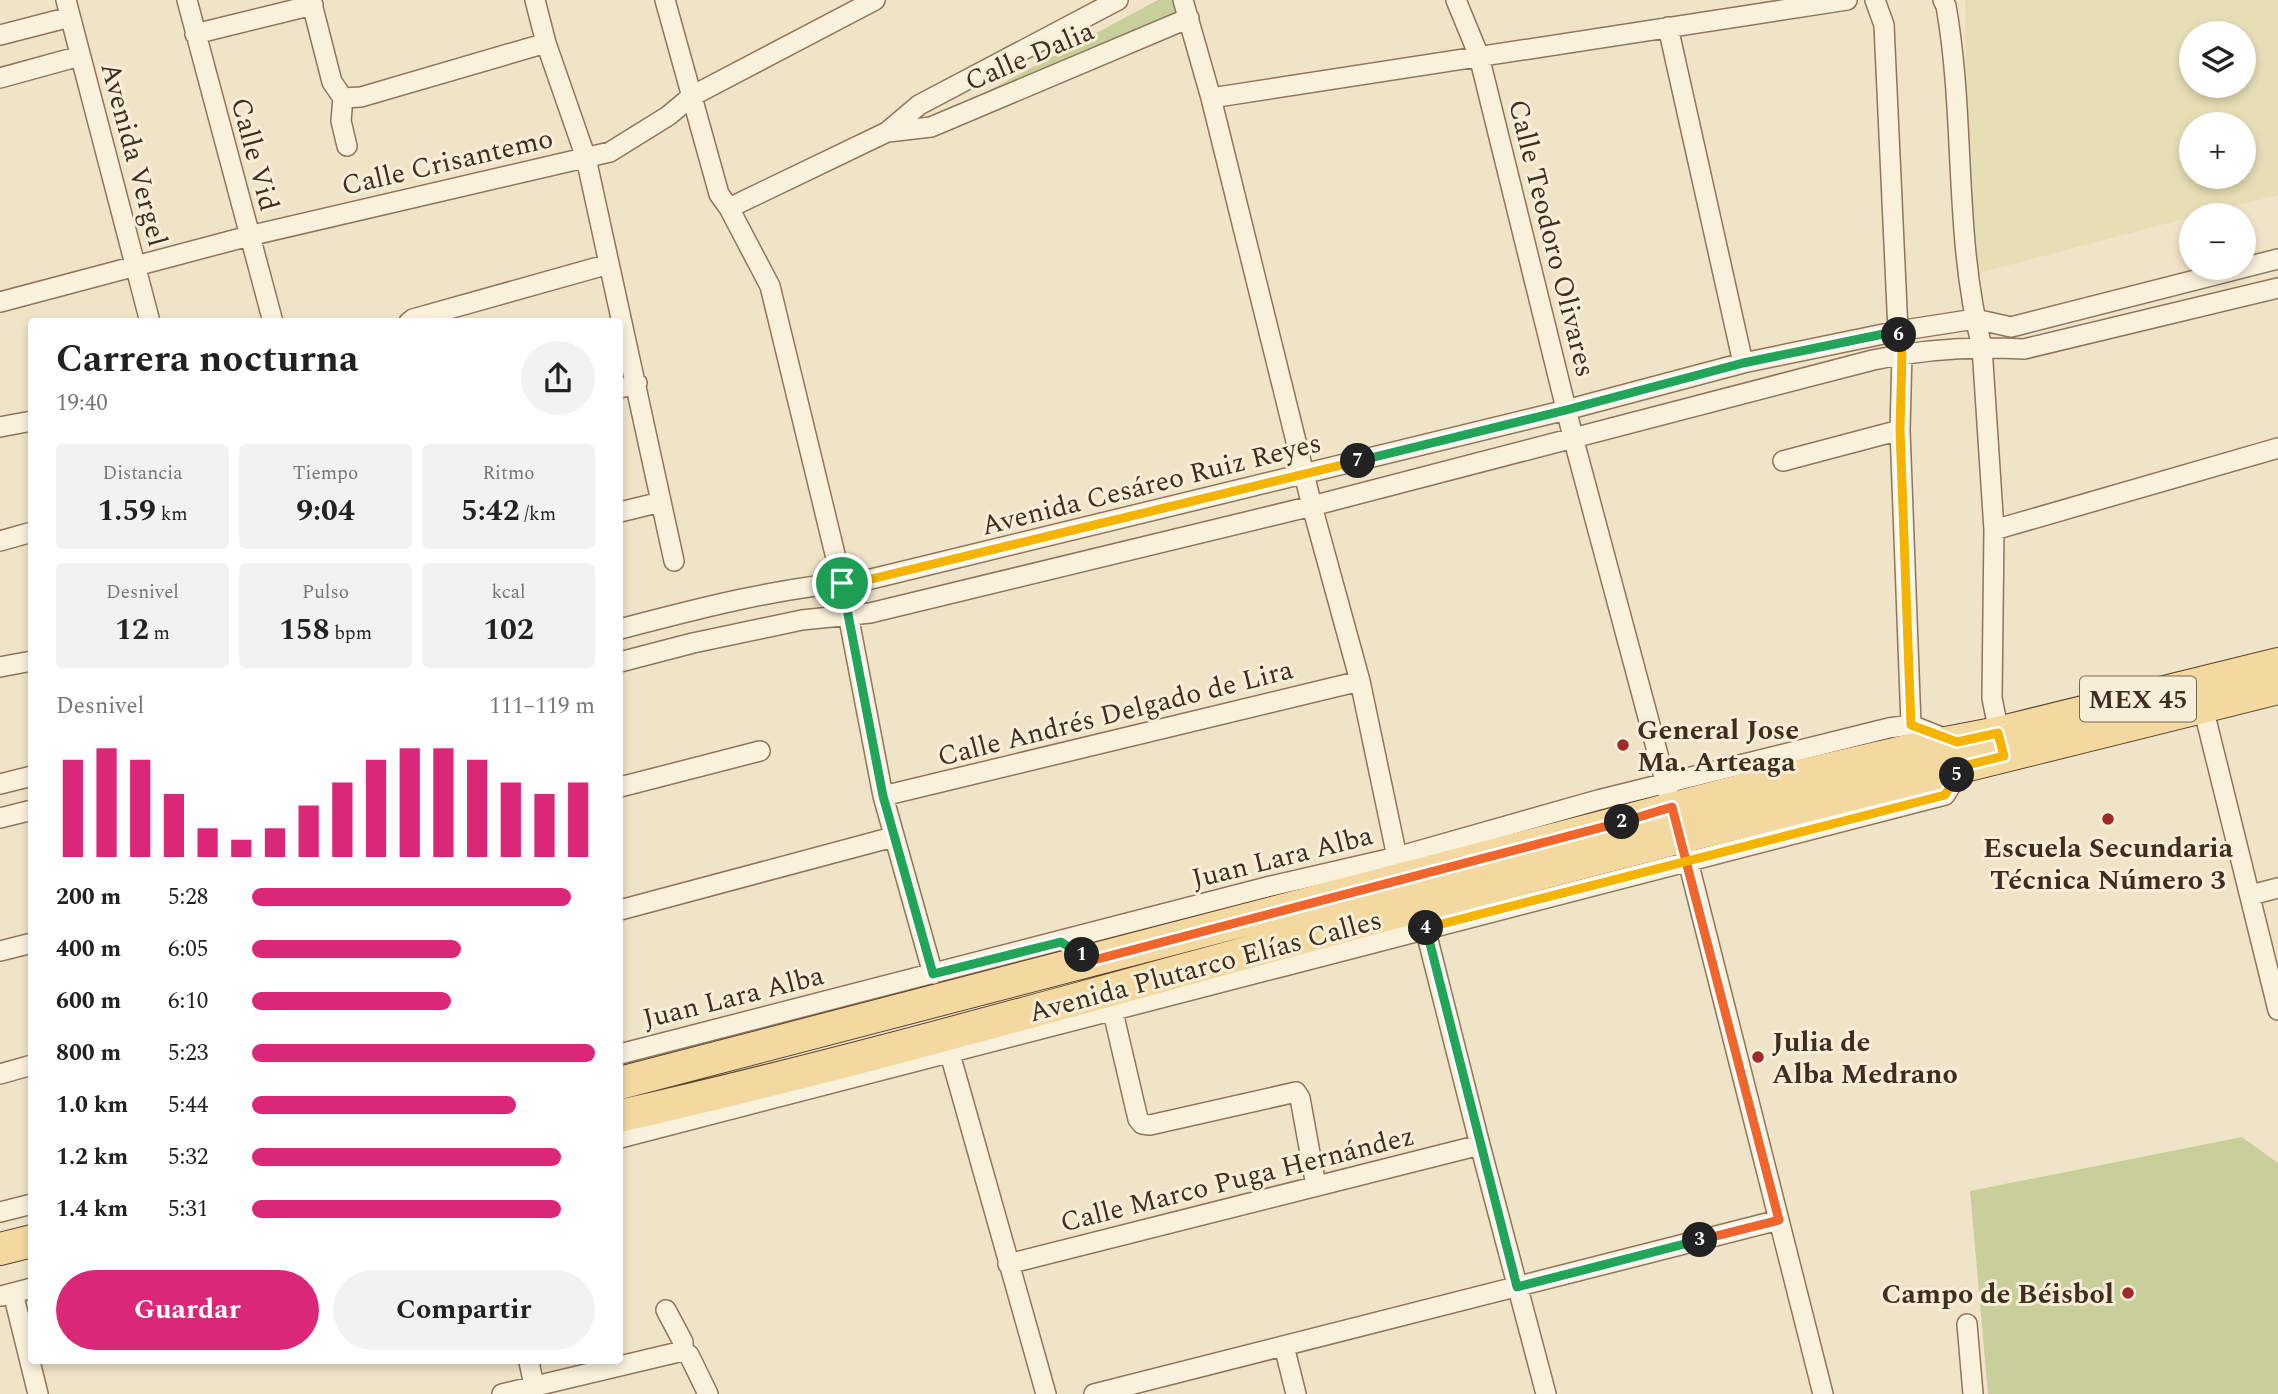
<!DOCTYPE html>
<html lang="es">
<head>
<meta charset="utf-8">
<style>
  :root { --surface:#fff; --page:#f2f2f2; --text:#222; --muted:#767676; --accent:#db2777 }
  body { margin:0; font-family:Spectral,serif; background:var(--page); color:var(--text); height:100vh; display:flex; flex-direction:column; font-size:26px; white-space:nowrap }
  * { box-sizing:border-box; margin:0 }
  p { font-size:23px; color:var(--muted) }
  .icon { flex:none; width:38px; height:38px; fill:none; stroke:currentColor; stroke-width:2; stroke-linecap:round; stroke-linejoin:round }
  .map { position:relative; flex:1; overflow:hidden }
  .side { position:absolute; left:28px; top:318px; width:595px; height:1046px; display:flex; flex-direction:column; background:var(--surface); border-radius:7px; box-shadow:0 4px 10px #0003 }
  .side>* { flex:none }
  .fabs { position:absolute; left:2179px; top:21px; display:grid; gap:14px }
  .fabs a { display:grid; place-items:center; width:77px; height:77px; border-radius:50%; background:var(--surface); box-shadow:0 4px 10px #0003; font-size:35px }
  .pin { position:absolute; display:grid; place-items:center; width:60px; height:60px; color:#fff; margin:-30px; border:4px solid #fff; border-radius:50%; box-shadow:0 2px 7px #0007 }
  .km { position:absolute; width:35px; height:35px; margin:-18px; border-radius:50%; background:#222; color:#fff; font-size:19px; line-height:35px; text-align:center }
  .round { display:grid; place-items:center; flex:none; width:74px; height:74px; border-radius:37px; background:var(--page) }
  .summary { display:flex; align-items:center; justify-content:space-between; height:119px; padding:0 28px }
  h1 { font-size:38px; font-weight:700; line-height:52px }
  .figures { display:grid; grid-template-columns:repeat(3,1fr); gap:10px; height:119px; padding:7px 28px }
  .figures div { display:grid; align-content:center; border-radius:7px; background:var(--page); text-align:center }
  .figures b { font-size:30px; font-weight:700 }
  .figures small { font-size:19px; font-weight:400 }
  .figures p { font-size:19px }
  .chart { height:196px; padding:14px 28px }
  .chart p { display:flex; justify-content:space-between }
  .chart svg { width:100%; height:126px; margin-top:7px; stroke:var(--accent); stroke-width:6 }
  .cta { display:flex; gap:14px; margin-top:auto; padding:14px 28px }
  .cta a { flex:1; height:80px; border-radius:42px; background:var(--accent); color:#fff; font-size:28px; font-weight:700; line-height:80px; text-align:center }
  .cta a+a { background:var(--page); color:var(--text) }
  ul { padding:0 28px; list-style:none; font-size:23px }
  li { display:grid; grid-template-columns:112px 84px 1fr; align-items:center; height:52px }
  li i { height:18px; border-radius:9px; background:var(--accent) }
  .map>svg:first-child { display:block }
</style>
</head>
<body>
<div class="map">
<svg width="2278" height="1394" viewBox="0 0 2278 1394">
  <rect width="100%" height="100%" fill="#f0e4c8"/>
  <path fill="#e6deb5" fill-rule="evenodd" d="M1965,0H2278V195L2199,215H2191V217L1968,276ZM2191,33H2244V86H2191ZM2191,124H2244V177H2191Z"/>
  <path fill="#c9cf9b" d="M1158,0H1181L1185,15L943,115Z
    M2242,1137L2278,1163V1394H1988L1970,1191Z"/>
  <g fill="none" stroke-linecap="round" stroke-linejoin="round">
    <defs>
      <path id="street" d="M66,0L150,322
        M187,0L273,322
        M311,0L332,82L343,98
        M535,0L546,43L586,158L674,561
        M665,0L719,194L729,208L770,286L842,583L883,796L933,974
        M1183,0L1211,98L1312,506L1360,681L1397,857
        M1456,0L1479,56L1573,437L1672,807L1679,839L1688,861L1823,1394
        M1875,0L1884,25L1898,331L1902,353L1900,430L1911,725
        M1943,0L1946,6C1966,118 1953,236 1982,347L1994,530L1992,698L2001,743
        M1668,27L1743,363
        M195,34L313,5
        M0,35L70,17
        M0,78L80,56
        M343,98L361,97L546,43
        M343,98L341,121L347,146
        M1211,98L1847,0
        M888,132L931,127L1189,18
        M729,208L887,132L919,105L1118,0
        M0,302L249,236L610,152L668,116L692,96L875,0
        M409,322L413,319L609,264
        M620,388L637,383
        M0,427L32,421
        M1783,461L1900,430
        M620,512L661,502
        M1994,530L2278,448
        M0,541L32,532
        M620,629C700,608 780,587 863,581L1566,410L1743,363L1898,331L1975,319L2011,327L2278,259
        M620,662L693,643L802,620L870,613L1312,506L1873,360C1923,349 1973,346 2024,349L2278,288
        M0,667L32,661
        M2201,699L2278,1010
        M0,784L32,776
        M620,787L760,751
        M883,796L1360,681
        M0,818L32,810
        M2251,895L2278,888
        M620,910L893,837
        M1425,928L1480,1145L1546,1394
        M0,951L32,943
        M1113,1012L1138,1119L1142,1124L1150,1125L1296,1092L1300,1098L1316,1186
        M620,1054L1271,886L1397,857L1598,800L1889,728L1911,725L1949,740
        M950,1054L1046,1394
        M0,1074L32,1065
        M620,1138C1062,1025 1503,908 1945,795L1963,766
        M0,1212L32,1204
        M1008,1264L1480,1145
        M13,1293L38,1394
        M1,1296L32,1288
        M666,1310L683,1342V1351
        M1967,1324L1973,1394
        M1284,1346L1296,1394
        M683,1351L689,1355L708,1394
        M529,1362L536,1394
        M502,1394L683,1351
        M1094,1394L1779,1220"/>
      <path id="primary" d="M620,1083L1782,780L1920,748L1998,733L2278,664
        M620,1116C888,1055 1152,977 1419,906C1704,829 1991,760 2278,688
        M0,1249L32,1241"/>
    </defs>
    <use href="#street" stroke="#8d765c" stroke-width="22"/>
    <use href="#primary" stroke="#5b4430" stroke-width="34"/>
    <use href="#street" stroke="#faf1dc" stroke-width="19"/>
    <use href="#primary" stroke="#f3d9a0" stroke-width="32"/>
  </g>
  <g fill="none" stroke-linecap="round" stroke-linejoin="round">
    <defs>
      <path id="split-1" d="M842,583L883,796L933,974L1061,942L1082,955"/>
      <path id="split-2" d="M1082,955L1090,961L1622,822"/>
      <path id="split-3" d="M1622,822L1672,807L1779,1220L1700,1240"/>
      <path id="split-4" d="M1426,928L1517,1287L1700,1240"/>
      <path id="split-5" d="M1426,928L1945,795L1957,775"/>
      <path id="split-6" d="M1899,335L1902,354L1900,430L1911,725L1957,742L1998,733L2004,756L1963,766L1957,775"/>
      <path id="split-7" d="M1358,461L1566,410L1743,363L1898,331L1899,335"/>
      <path id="split-8" d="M842,583L863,581L1358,461"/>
    </defs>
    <use href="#split-1" stroke="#fff" stroke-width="14"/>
    <use href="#split-2" stroke="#fff" stroke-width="14"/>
    <use href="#split-3" stroke="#fff" stroke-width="14"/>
    <use href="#split-4" stroke="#fff" stroke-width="14"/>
    <use href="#split-5" stroke="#fff" stroke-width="14"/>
    <use href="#split-6" stroke="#fff" stroke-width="14"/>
    <use href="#split-7" stroke="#fff" stroke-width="14"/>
    <use href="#split-8" stroke="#fff" stroke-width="14"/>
    <use href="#split-1" stroke="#22a559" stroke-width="9"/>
    <use href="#split-2" stroke="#f0652b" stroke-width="9"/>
    <use href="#split-3" stroke="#f0652b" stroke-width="9"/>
    <use href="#split-4" stroke="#22a559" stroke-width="9"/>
    <use href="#split-5" stroke="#f5b400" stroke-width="9"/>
    <use href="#split-6" stroke="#f5b400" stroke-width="9"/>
    <use href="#split-7" stroke="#22a559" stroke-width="9"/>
    <use href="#split-8" stroke="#f5b400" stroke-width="9"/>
  </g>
  <g fill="#9e2a2b" stroke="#f7eed8" stroke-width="2.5">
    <circle cx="1623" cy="745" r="7"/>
    <circle cx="2108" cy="819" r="7"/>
    <circle cx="1758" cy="1057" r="7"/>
    <circle cx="2128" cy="1293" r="7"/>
  </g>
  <g text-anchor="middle" stroke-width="6" stroke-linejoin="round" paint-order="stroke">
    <rect fill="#f7eed8" stroke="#756857" stroke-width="2" x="2080" y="676.5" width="116" height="45" rx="5"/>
    <g font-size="26" font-weight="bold" fill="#3d2e20">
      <text x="2138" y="708">MEX 45</text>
    </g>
    <g font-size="28" fill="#3d2e20" stroke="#f7eed8">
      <text transform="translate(1029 55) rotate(-23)" y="10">Calle Dalia</text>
      <text transform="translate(135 154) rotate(75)" y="10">Avenida Vergel</text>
      <text transform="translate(256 154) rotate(75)" y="10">Calle Vid</text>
      <text transform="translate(447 161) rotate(-13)" y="10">Calle Crisantemo</text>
      <text transform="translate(1553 238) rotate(76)" y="10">Calle Teodoro Olivares</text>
      <text transform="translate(1151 483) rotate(-14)" y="10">Avenida Cesáreo Ruiz Reyes</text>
      <text transform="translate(1115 712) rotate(-14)" y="10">Calle Andrés Delgado de Lira</text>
      <text transform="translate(1282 856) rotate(-14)" y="10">Juan Lara Alba</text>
      <text transform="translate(1205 965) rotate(-15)" y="10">Avenida Plutarco Elías Calles</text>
      <text transform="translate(733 996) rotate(-14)" y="10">Juan Lara Alba</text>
      <text transform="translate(1237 1178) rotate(-14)" y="10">Calle Marco Puga Hernández</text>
    </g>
    <g font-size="28" font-weight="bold" fill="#3d2e20" stroke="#f7eed8" text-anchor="start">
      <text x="1637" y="739">General Jose<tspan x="1637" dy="32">Ma. Arteaga</tspan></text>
      <text x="2108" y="857" text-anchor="middle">Escuela Secundaria<tspan x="2108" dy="32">Técnica Número 3</tspan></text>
      <text x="1772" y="1051">Julia de<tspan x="1772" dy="32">Alba Medrano</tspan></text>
      <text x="2114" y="1303" text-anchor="end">Campo de Béisbol</text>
    </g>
  </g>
</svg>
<div class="fabs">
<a><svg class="icon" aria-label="layers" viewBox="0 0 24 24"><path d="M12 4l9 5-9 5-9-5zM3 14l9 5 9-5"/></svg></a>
<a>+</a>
<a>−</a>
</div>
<div class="pin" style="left:842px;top:583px;background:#1e9e55"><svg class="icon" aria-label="arrive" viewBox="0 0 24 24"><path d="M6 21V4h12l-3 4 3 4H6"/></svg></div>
<b class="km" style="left:1082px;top:955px">1</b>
<b class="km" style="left:1622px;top:822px">2</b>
<b class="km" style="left:1700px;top:1240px">3</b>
<b class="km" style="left:1426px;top:928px">4</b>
<b class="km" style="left:1957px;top:775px">5</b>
<b class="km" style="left:1899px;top:335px">6</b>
<b class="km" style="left:1358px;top:461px">7</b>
<section class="side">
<div class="summary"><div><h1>Carrera nocturna</h1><p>19:40</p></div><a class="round"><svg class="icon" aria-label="share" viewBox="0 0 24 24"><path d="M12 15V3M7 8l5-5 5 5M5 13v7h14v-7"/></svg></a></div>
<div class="figures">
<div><p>Distancia</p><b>1.59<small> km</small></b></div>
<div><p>Tiempo</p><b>9:04</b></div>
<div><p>Ritmo</p><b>5:42<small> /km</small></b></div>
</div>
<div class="figures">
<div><p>Desnivel</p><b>12<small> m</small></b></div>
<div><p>Pulso</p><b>158<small> bpm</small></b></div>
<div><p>kcal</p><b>102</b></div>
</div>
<div class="chart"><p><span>Desnivel</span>111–119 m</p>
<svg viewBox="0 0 160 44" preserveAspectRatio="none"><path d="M5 44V10M15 44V6M25 44V10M35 44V22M45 44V34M55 44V38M65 44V34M75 44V26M85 44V18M95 44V10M105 44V6M115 44V6M125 44V10M135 44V18M145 44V22M155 44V18"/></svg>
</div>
<ul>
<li><b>200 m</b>5:28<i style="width:93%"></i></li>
<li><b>400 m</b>6:05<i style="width:61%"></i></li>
<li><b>600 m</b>6:10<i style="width:58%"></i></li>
<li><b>800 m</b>5:23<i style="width:100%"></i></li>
<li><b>1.0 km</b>5:44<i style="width:77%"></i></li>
<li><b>1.2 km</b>5:32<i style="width:90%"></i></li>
<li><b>1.4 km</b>5:31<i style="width:90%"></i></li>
</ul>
<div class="cta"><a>Guardar</a><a>Compartir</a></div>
</section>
</div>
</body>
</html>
